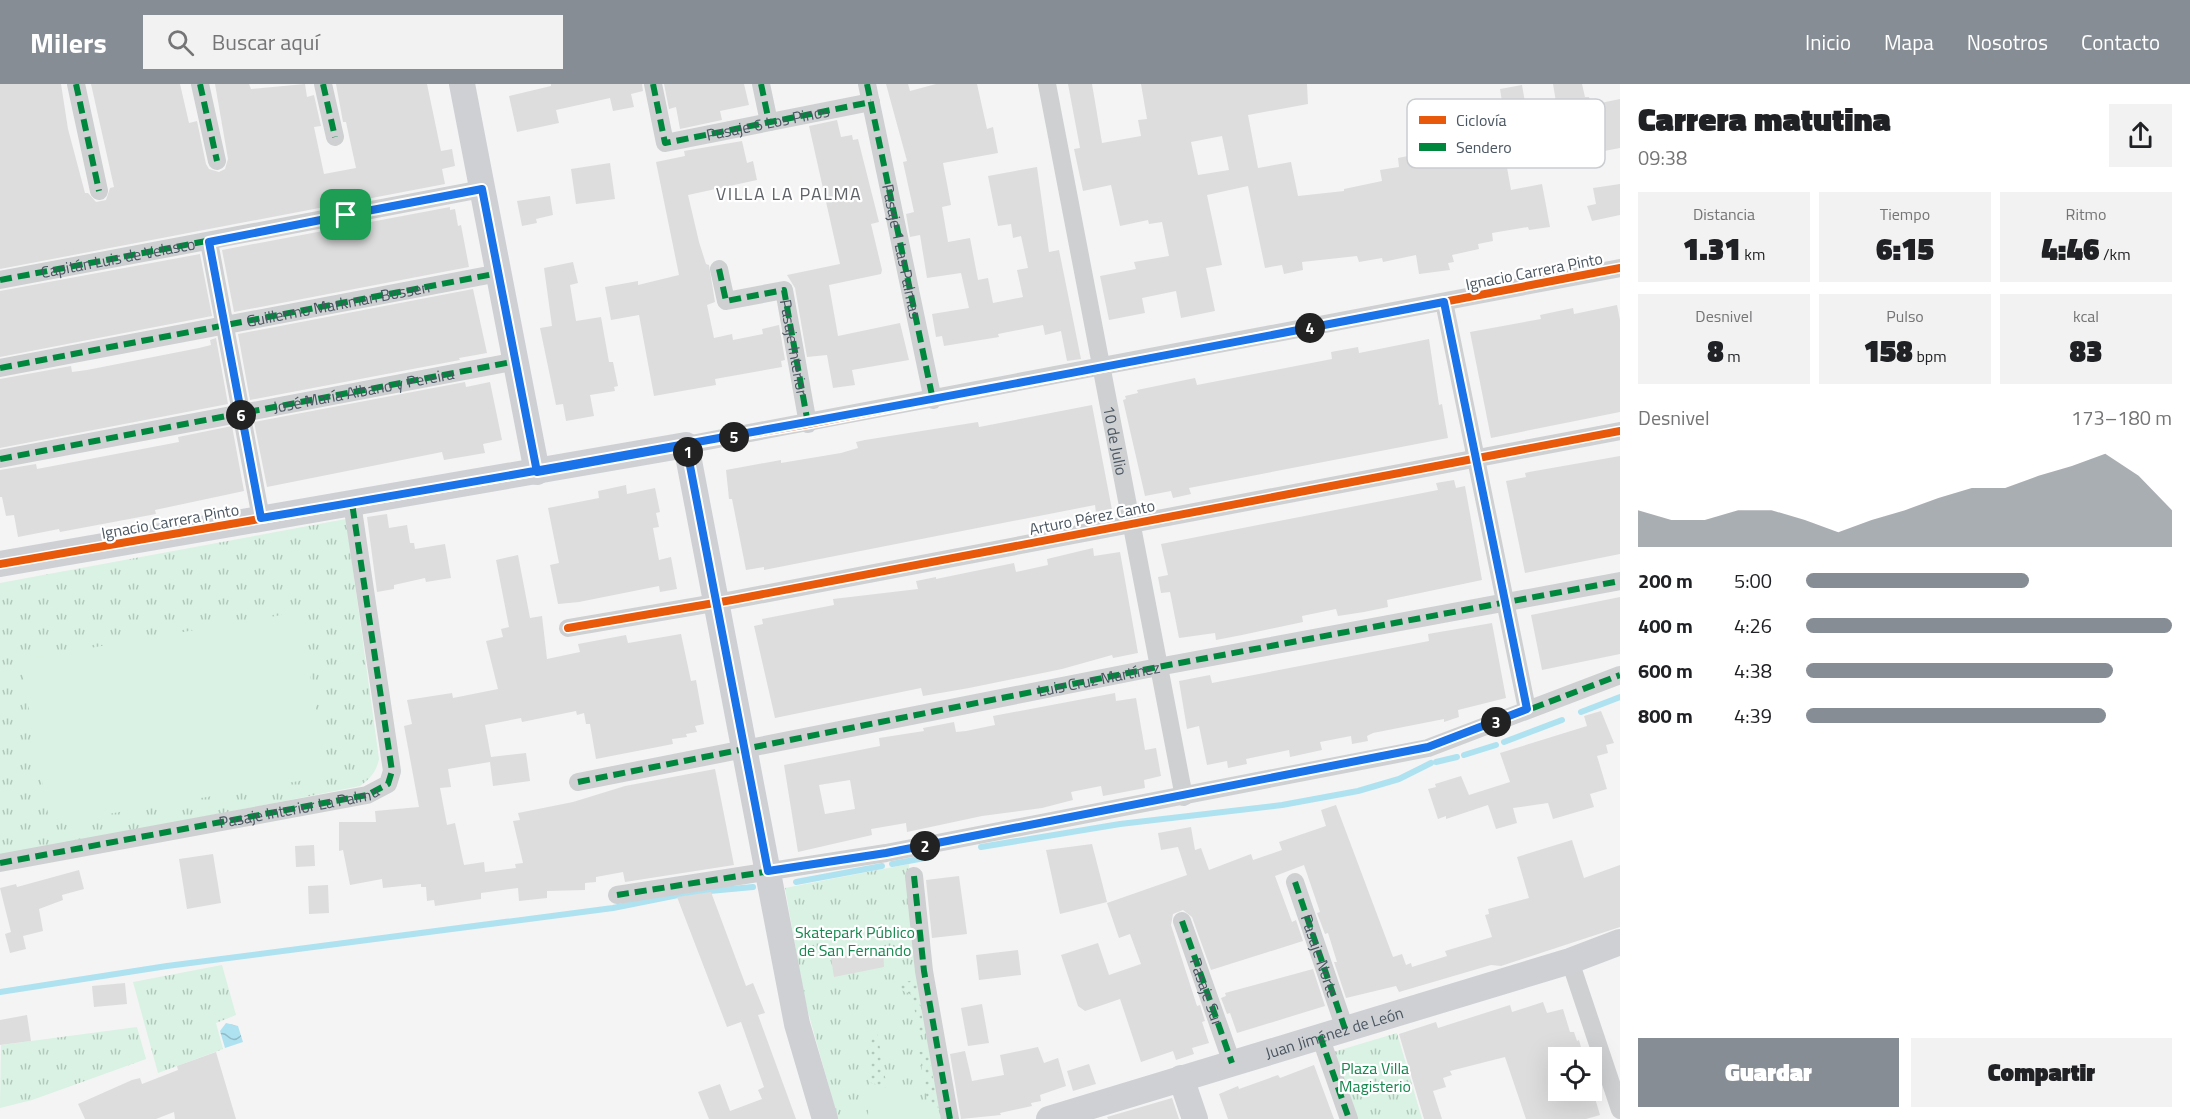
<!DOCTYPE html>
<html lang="es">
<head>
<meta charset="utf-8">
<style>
  :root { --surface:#fff; --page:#f2f2f2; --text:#202124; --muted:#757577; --accent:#868d94 }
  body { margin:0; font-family:"Titillium Web",sans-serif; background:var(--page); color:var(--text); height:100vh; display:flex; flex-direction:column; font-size:22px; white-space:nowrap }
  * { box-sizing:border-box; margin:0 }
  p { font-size:20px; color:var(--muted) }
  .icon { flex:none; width:33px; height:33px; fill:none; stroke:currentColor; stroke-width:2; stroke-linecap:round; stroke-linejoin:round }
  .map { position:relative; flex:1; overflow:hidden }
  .panel { display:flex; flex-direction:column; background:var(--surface); width:570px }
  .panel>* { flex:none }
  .controls { position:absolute; left:1548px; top:963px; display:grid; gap:12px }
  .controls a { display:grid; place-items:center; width:54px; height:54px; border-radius:0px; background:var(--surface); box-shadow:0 6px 24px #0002; font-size:30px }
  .pin { position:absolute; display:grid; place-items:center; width:51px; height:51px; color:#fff; margin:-26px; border-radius:12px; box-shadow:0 3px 9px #0006 }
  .km { position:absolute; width:30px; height:30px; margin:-15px; border-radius:50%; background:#222; color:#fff; font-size:16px; line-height:30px; text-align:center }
  .round { display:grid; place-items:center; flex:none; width:63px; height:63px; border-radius:0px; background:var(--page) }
  .headline { display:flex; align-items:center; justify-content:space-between; height:102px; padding:0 18px }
  h1 { font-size:33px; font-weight:800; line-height:45px }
  .figures { display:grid; grid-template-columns:repeat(3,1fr); gap:9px; height:102px; padding:6px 18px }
  .figures div { display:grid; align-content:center; border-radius:0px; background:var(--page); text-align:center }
  .figures b { font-size:30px; font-weight:800 }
  .figures small { font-size:16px; font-weight:400 }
  .figures p { font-size:16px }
  .chart { height:168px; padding:12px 18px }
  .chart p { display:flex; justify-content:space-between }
  .chart svg { width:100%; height:108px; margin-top:6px; fill:var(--accent); opacity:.7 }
  .primary-button { display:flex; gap:12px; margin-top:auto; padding:12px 18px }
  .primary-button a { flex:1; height:69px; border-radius:0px; background:var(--accent); color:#fff; font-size:24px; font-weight:800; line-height:69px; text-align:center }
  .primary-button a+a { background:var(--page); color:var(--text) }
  ul { padding:0 18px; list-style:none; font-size:20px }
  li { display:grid; grid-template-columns:96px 72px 1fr; align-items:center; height:45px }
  li i { height:15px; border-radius:8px; background:var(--accent) }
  header { display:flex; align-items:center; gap:36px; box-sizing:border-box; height:84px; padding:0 30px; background:var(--accent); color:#fff }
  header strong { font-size:28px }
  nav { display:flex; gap:33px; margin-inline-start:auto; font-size:21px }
  .search { width:420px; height:54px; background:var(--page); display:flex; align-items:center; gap:15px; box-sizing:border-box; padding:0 21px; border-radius:0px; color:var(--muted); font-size:22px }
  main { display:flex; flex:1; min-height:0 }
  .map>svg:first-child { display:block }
</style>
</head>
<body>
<header>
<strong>Milers</strong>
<div class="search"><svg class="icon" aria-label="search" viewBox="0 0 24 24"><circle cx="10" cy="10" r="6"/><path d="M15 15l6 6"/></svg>Buscar aquí</div>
<nav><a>Inicio</a><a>Mapa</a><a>Nosotros</a><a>Contacto</a></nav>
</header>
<main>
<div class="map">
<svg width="1620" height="1035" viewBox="0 0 1620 1035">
  <defs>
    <pattern id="grass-tufts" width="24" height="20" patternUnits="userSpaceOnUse" patternTransform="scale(1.5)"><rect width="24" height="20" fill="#d9f2e3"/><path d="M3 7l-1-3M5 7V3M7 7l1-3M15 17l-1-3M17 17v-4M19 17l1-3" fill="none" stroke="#b2c7bb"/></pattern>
    <pattern id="garden-dots" width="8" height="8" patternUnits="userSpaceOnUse" patternTransform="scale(1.5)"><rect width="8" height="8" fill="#d9f2e3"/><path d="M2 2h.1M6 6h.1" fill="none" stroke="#b2c7bb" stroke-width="1.8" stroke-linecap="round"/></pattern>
    <pattern id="water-waves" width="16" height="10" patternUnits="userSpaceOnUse" patternTransform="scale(1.5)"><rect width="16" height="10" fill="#aee2f0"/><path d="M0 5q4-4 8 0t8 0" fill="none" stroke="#90bac6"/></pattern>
  </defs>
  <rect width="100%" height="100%" fill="#f4f4f4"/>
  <path fill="url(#grass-tufts)" d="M346,435L379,675C376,688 371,694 360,702L0,773V499Z
    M909,780L908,801L943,1035H838L805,917L785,804Z
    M222,881L236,931L216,939L223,965L158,989L133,898Z
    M137,943L146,975L32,1016L0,1024L1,961Z
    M1397,949L1422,1035H1353L1330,969Z"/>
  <path fill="url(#garden-dots)" d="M916,896L925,950H919L912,911L899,905L898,899Z
    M877,947L887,1004L869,998L870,959Z
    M928,967L939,1027L928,1021L919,968Z"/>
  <path fill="#d9f2e3" d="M299,528L328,692L50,740L20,576Z
    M869,998L939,1027L941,1035H868Z"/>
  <path fill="url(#water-waves)" d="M226,939L238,942L243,958L225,964L220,947Z"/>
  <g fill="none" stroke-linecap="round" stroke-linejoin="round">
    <path stroke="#aee2f0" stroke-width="6" d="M1581,628L1620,613
      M1504,658L1562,636
      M1464,671L1496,661
      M1436,678L1457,673
      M981,763L1120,740L1282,721L1358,707L1399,695L1431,679
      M892,780L930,773
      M796,798L882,782
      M0,908L167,882L613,824L688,809L753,803"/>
  </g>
  <path fill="#ddddde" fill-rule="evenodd" d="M0,0H61L68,45L85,109H88L96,118L106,116L110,104L114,103L91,0H180L189,39L197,37L206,80L209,85L219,88L225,85L228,75L215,0H249L251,5L305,0L307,13L314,11L321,42L314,43L324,90L356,84L346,38H343L336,0H427L441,67L452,65L455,82L442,85L445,100L0,185Z
    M551,0H642L643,7L631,10L634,23L613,27L610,14L556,26L559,39L517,48L509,12L551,2Z
    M664,0H744L749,21L720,27L722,36L680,45L676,23L669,25Z
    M886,0H908L910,7L936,0H977L987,45L993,43L998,69L943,79L951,121L942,123L948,158L970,154L978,196L988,194L993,219L1023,213L1017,186L1028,184L1021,152L1013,154L1011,140L998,142L988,92L1037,83L1049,168L1059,166L1081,275L1067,277L1061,247L1045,251L1043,241L998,250L999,253L944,262L942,252L936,253L932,230L969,224L961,189L927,194L920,151L910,153L906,130L914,128L903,78L907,77Z
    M1068,0H1092L1102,59L1141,52L1138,36L1147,35L1141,0H1307L1308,20L1248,31L1258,84L1291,78L1298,112L1344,107V105L1382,97L1380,86L1399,83L1398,74L1433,67L1425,30L1433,28L1432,22L1455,17L1466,68L1503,61L1511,106L1542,100L1550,143L1529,146L1528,143L1492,149L1493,157L1478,160L1479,165L1452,171L1454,178L1448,179L1450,186L1419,190L1416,171L1383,178L1382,174L1359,178L1357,172L1302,178L1303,186L1284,190L1282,181L1265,184L1248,102L1207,111L1222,181L1206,184L1215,227L1181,234L1176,207L1142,214L1145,229L1109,236L1100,192L1136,185L1134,178L1169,172L1162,138L1149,140L1148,136L1120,142L1111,101L1083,107L1074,65L1080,64ZM1222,52L1229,86L1198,91L1191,58Z
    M1553,0H1582L1585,13H1589L1591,21L1620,15V64L1578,72L1574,46L1561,48Z
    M1522,1L1534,70L1511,74L1500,5Z
    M837,36L841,53L852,51L853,56L858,55L879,138L871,140L882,186L881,190L829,201L838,252L900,239L909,276L852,286L855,301L833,304L827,271L807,273L795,204L787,191L840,180L809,42Z
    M742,57L747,79L753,77L757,96L688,111L699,158L706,180L709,181L715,218L707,221L714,254L732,250L733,256L763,250L762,245L779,241L785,276L781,277L782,283L715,295L716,301L654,312L639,231L611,236L605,203L638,197V201L679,191L656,78L685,72L684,67Z
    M610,79L615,115L576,120L571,85Z
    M1620,100V131L1592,137L1587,122L1596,120L1593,104Z
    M550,112L553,131L536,135L537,139L522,142L517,117Z
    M450,123V126L455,125L458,142L461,141L469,183L234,228L222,166Z
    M200,170L212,232L0,273V207Z
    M573,178L578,199L570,201L576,237L601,233L609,278H613L618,302L614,303L615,307L590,311L594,332L566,337L563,320L556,321L540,244L552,242L544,184Z
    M473,205L487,269L459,274L460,276L250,316L238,250Z
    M1617,221L1620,236V328L1491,354L1470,248L1541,235L1540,231L1573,224L1574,230Z
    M216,254L228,320L0,364V295L71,282L72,288L87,286L199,264L211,261L210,256Z
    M1429,255L1439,321L1442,320L1448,354L1189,404L1191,410L1173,414L1171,407L1145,412L1123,316L1126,315L1125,312L1138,309L1137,306L1195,294L1197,301L1332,275L1331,268L1358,263L1359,269Z
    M465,298L466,303L490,298L502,356L483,360L485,369L444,376L442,368L267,403L254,338Z
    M1092,321L1112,426L1096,429L1095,421L764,486V483L746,486L732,415H729L726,386L781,376V379L841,369L858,364L856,358L865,356L978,338L979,343Z
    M232,342L244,407L155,426L156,430L60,448L59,445L18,453L14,431L6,432L2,413H0V386L36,380L37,385L179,358L178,353Z
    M1620,372V470L1525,489L1506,397L1526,393L1525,389L1529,388Z
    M1454,396L1456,404L1465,402L1482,496L1387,516L1388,523L1364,528L1338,532L1336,525L1302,532L1303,538L1242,551L1216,556L1215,549L1179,554L1170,508L1161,509L1158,493L1168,491L1161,460L1438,406L1436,399Z
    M626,401L627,410L655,404L660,428L656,429L659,443L653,444L659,476L671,473L677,505L660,508L659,502L579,518L558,520L550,481L559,479L548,424L599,414L598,407Z
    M387,430L389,444L407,441L410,459H414L415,465L445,460L451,494L426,498L425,494L394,501V505L377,508L367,433Z
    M1093,464L1094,472L1120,468L1138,569L1113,574L1112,571L1062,585L969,604L923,612L921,604L775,634L754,542L763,540L762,535L834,521L833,515L918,505L916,497L936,493V495L1014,479L1016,488L1048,481L1047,475Z
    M518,471L530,534L542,532L547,575L580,568L578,560L626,551L628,559L681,550L691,597L696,596L704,640L695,642L697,648L686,650L687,653L672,655L673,660L596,675L590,640H586L584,629L577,631L576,627L522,638L521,634L485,641L491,673L526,669L530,697L493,702L490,678L448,685L451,703L440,704L447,741L455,739L464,781L484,778L485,788L516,784L515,780L523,779L513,737L520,736L518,729L573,718L625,702L715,685L734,781L625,798L623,788L596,793V798L585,799V806L547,807V814L519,817L518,804L481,809V815L435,822L434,816L427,817L426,803H421V800L383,804L382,795L350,801L343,766L339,767V738H376L375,727L419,723L404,642L412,640L407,616L452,609L453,614L498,605L486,557L503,553L501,545L509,543L496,476Z
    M1620,513V570L1542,586L1531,531Z
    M1492,539L1506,614L1458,626L1459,633L1444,638V635L1373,649L1367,652L1368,657L1352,660L1351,652L1320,658L1322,666L1290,673L1289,666L1246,675L1247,680L1228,684L1227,677L1207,681L1199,642L1187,645L1179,597L1210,591L1212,599L1429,557L1428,550Z
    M1115,609L1116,617L1136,614L1145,666L1156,664L1161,692L1144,696L1145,704L1103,712L1101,702L1071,708L1073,716L1042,724L982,732L907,748L906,739L871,745L872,751L798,768L784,681L880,662L879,654L924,647L923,644L954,638L956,648L966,647L995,641L993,632ZM850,696L855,725L825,730L819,701Z
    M1601,627L1614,659L1606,661L1608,669L1597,672L1607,705L1590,710L1594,723L1553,735L1548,719L1513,724L1517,739L1496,745L1488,721L1446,735V732L1438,735L1428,705L1436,703L1435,700L1461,692L1469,711L1510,698L1500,669L1587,642L1584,632Z
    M1336,721L1393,873L1402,870L1406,881L1411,879L1412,883L1447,872L1445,867L1492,853L1485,831L1489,830L1488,825L1529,814L1517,773L1572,756L1584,794L1620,781V843L1501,882L1491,881L1399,908L1396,902L1346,914L1334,878H1337L1328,849L1325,850L1317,829L1320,828L1304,781L1275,792L1292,838L1296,836L1303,857L1211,886L1192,833L1183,826L1173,830L1171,841L1197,922L1200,921L1205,937L1202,938L1209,959L1192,964L1194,970L1176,976L1173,967L1141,978L1120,915L1085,927L1078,922L1061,871L1098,859L1109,891L1141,880L1130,850L1119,854L1107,819L1187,791L1178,763L1161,766L1158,749L1191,743L1195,766L1201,764L1209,786L1251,770L1253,776L1282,766L1279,758L1326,742L1321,726Z
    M1092,760L1107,818L1060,830L1046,766Z
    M314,761L315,782L296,783L295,762Z
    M213,770L221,819L187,825L179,775Z
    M79,786L84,805L62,811L63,816L39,825L43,847L23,852L26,865L10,869L5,850L11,848L0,804L16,800L17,803Z
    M959,792L967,850L932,854L926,796Z
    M328,801L329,829L309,830L308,802Z
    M711,808L746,902L753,899L765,929L758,931L796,1035H709L698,1008L720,1000L730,1027L762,1015L758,1006L764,1003L741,938L727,943L677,813Z
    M883,864L884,883L834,893L831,874Z
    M1018,866L1021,891L979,896L976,871Z
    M1313,885L1325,922L1237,949L1230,929L1227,930L1221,914L1226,912L1225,909Z
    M125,899L127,920L94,923L92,902Z
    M1543,918L1547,929L1563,925L1570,948H1574L1577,957L1579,956L1584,974H1558V1014L1580,1006H1592V1004L1600,1031L1586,1035H1526L1505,973L1450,987L1452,991L1443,994L1446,1003L1433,1007L1442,1035H1424L1399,950L1436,938L1438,944L1510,921L1512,928Z
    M982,920L989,959L968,962L961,924Z
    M27,931L31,957L0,961V936Z
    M1038,963L1044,979L1058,974L1066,1002L1040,1011L1041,1017L1031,1019L1032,1022L1000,1029L1001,1031L961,1035L950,970L965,967L972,997L1004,991L1000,971Z
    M216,968L236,1035H175L174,1028L156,1035H85L78,1020L132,996L140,994L142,1000L178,986L177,982Z
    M1089,980L1096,1000L1073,1007L1067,987Z
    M1314,981L1334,1035H1228L1219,1010L1238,1002L1239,1005L1278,991L1280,994Z
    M1172,1014L1179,1035H1108L1107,1033Z"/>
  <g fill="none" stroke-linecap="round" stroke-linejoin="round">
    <g stroke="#ced0d2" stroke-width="18">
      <path d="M76,0L99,107"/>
      <path d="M200,0L217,77"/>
      <path d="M323,0L335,53"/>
      <path id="s1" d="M653,0L665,59L871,18"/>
      <path d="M761,0L769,38"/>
      <path id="s2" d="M867,0L933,316"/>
      <path id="s3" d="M1047,0L1184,713"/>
      <path d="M209,158L261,434"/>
      <path d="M719,185L726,217L784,206L808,340"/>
      <path d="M0,196L482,105"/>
      <path d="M1444,218L1527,625"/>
      <path d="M0,284L499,189"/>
      <path d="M686,361L1620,184"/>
      <path d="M0,375L517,277"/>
      <path d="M568,544L732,516L1620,347"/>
      <path d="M578,698L1158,583L1620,497"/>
      <path d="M0,779L367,711L388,700L392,687L352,419"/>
      <path d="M914,792L924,887L950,1035"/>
      <path id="s4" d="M1295,798L1345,945"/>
      <path d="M617,811L886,769L1428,664L1620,591"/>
      <path id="s5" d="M1182,837L1232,979"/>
      <path d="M1570,877L1620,1026"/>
      <path d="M1320,952L1349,1035"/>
    </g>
    <g stroke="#ced0d4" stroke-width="26">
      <path d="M462,0L537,388"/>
      <path d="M0,480L686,361L797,940L825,1035"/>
      <path d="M1181,994L1195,1035"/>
      <path id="s6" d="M1049,1035L1570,877L1620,858"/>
    </g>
    <g stroke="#00873e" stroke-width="6" stroke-dasharray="12 6" stroke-linecap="butt">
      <path d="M76,0L99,107"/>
      <path d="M200,0L217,77"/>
      <path d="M323,0L335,53"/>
      <path d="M653,0L665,59L871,18"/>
      <path d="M761,0L769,38"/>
      <path d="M867,0L933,316"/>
      <path d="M209,158L261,434"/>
      <path id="s7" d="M719,185L726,217L784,206L808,340"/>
      <path id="s8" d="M0,196L482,105"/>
      <path d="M1444,218L1527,625"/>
      <path id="s9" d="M0,284L499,189"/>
      <path id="s10" d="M0,375L517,277"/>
      <path id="s11" d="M578,698L1158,583L1620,497"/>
      <path id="s12" d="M0,779L367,711L388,700L392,687L352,419"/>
      <path d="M914,792L924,887L950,1035"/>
      <path d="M1295,798L1345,945"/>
      <path d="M617,811L886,769L1428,664L1620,591"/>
      <path d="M1182,837L1232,979"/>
      <path d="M1320,952L1349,1035"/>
    </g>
    <defs>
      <path id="cycleway" d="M0,480L808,340L1620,184
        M568,544L732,516L1620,347"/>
    </defs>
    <use href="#cycleway" stroke="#fff" stroke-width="11"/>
    <use href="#cycleway" stroke="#e8590c" stroke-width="8"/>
  </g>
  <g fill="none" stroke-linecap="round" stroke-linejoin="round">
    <defs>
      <path id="route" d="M346,131L482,105L537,388L686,361L768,787L886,769L1428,663L1527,625L1444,218C1050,294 656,368 261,434L209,158L346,131"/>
    </defs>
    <use href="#route" stroke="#fff" stroke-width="12"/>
    <use href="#route" stroke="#1a73e8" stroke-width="8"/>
  </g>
  <g text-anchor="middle" stroke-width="4.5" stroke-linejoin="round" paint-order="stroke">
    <g font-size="16" fill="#4a5661" stroke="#fff">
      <text dy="6" stroke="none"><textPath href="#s1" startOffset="165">Pasaje 6 Los Pinos</textPath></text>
      <text dy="6" stroke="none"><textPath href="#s2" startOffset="171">Pasaje 1 Las Palmas</textPath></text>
      <text dy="6" stroke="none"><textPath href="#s8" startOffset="120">Capitán Luis de Velasco</textPath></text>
      <text transform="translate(1534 187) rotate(-11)" y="6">Ignacio Carrera Pinto</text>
      <text dy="6" stroke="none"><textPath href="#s9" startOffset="344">Guillermo Markman Bossen</textPath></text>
      <text dy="6" stroke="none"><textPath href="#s7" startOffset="150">Pasaje Interior</textPath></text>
      <text dy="6" stroke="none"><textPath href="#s10" startOffset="370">José María Albano y Pereira</textPath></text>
      <text dy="6" stroke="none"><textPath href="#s3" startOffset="363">10 de Julio</textPath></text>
      <text transform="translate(1092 433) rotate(-11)" y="6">Arturo Pérez Canto</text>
      <text transform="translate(170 437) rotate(-10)" y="6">Ignacio Carrera Pinto</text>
      <text dy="6" stroke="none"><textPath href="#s11" startOffset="531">Luis Cruz Martínez</textPath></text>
      <text dy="6" stroke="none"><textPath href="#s12" startOffset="304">Pasaje Interior La Palma</textPath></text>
      <text dy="6" stroke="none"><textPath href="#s4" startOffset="78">Pasaje Norte</textPath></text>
      <text dy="6" stroke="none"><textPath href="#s5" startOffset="75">Pasaje Sur</textPath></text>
      <text dy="6" stroke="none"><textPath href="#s6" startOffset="298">Juan Jiménez de León</textPath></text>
    </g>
    <g font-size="16" fill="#17864f" stroke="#fff">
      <text x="855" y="854">Skatepark Público<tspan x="855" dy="18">de San Fernando</tspan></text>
      <text x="1375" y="990">Plaza Villa<tspan x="1375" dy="18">Magisterio</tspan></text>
    </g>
    <g font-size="18" letter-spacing="1.5" fill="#5f6368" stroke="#fff">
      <text x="789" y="116">VILLA LA PALMA</text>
    </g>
  </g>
  <rect x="1407" y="15" width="198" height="69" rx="9" fill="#fff" stroke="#c9ccd0" stroke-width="1.5"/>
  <rect x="1419" y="32" width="27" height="8" fill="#e8590c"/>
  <rect x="1419" y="59" width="27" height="8" fill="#00873e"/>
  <g font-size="16" fill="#4a5661">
    <text x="1456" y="42">Ciclovía</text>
    <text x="1456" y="69">Sendero</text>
  </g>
</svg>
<div class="controls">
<a><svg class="icon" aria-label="locate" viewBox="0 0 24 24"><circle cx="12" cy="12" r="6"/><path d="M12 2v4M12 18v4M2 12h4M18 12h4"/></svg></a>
</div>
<div class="pin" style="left:346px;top:131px;background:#1e9e55"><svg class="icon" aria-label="arrive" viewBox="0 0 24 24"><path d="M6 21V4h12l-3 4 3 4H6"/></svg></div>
<b class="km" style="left:688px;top:368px">1</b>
<b class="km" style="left:925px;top:762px">2</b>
<b class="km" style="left:1496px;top:638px">3</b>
<b class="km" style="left:1310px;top:244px">4</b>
<b class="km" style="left:734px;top:353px">5</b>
<b class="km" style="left:241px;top:331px">6</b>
</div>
<section class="panel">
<div class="headline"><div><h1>Carrera matutina</h1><p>09:38</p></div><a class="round"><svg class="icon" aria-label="share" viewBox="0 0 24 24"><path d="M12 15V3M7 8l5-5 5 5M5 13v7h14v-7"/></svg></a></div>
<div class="figures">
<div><p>Distancia</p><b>1.31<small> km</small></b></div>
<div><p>Tiempo</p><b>6:15</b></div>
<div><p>Ritmo</p><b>4:46<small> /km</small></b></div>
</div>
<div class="figures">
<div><p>Desnivel</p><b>8<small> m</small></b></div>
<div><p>Pulso</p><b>158<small> bpm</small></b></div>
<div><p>kcal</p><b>83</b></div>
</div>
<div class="chart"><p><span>Desnivel</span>173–180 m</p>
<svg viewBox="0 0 160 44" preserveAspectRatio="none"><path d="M0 44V29L10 33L20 33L30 29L40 29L50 33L60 38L70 33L80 29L90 24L100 20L110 20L120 15L130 11L140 6L150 15L160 29V44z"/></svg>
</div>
<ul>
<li><b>200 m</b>5:00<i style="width:61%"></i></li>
<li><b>400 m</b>4:26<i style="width:100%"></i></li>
<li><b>600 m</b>4:38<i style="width:84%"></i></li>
<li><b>800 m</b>4:39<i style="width:82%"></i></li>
</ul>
<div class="primary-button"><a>Guardar</a><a>Compartir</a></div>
</section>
</main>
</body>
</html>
